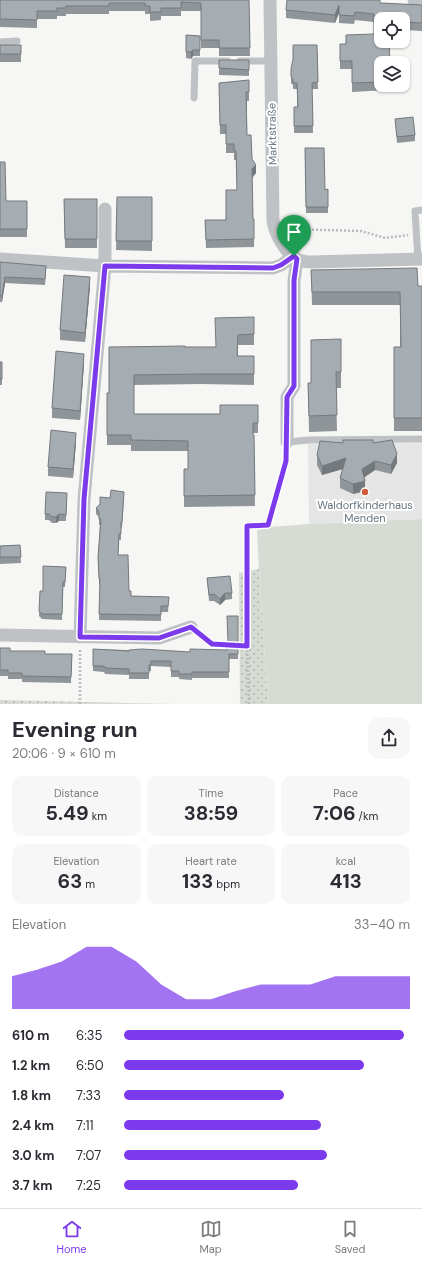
<!DOCTYPE html>
<html lang="en">
<head>
<meta charset="utf-8">
<style>
  :root { --surface:#fff; --page:#f7f7f7; --text:#2b2b33; --muted:#7c7c81; --line:#e1e1e2; --accent:#7c3aed }
  body { margin:0; font-family:"DM Sans",sans-serif; background:var(--page); color:var(--text); height:100vh; display:flex; flex-direction:column; font-size:15px; white-space:nowrap }
  * { box-sizing:border-box; margin:0 }
  p { font-size:13px; color:var(--muted) }
  .icon { flex:none; width:22px; height:22px; fill:none; stroke:currentColor; stroke-width:2; stroke-linecap:round; stroke-linejoin:round }
  .map { position:relative; height:704px; overflow:hidden }
  .side { display:flex; flex-direction:column; background:var(--surface); flex:1 }
  .side>* { flex:none }
  .tools { position:absolute; left:374px; top:12px; display:grid; gap:8px }
  .tools a { display:grid; place-items:center; width:36px; height:36px; border-radius:8px; background:var(--surface); box-shadow:0 1px 3px #0004; font-size:20px }
  .pin { position:absolute; display:grid; place-items:center; width:34px; height:34px; color:#fff; margin:-41px -17px; border-radius:50% 50% 50% 0; rotate:-45deg; box-shadow:0 0 4px #0007 }
  .pin .icon { rotate:45deg }
  .round { display:grid; place-items:center; flex:none; width:42px; height:42px; border-radius:12px; background:var(--page) }
  .head { display:flex; align-items:center; justify-content:space-between; height:68px; padding:0 12px }
  h1 { font-size:22px; font-weight:700; line-height:30px }
  .stats { display:grid; grid-template-columns:repeat(3,1fr); gap:6px; height:68px; padding:4px 12px }
  .stats div { display:grid; align-content:center; border-radius:10px; background:var(--page); text-align:center }
  .stats b { font-size:20px; font-weight:700 }
  .stats small { font-size:11px; font-weight:400 }
  .stats p { font-size:11px }
  .chart { height:112px; padding:8px 12px }
  .chart p { display:flex; justify-content:space-between }
  .chart svg { width:100%; height:72px; margin-top:4px; fill:var(--accent); opacity:.7 }
  ul { padding:0 12px; list-style:none; font-size:13px }
  li { display:grid; grid-template-columns:64px 48px 1fr; align-items:center; height:30px }
  li i { height:10px; border-radius:5px; background:var(--accent) }
  .tabs { display:flex; justify-content:space-around; align-items:center; height:56px; border-top:1px solid var(--line); background:var(--surface); font-size:11px; color:var(--muted) }
  .tabs a { display:grid; justify-items:center; gap:2px }
  .tabs .on { color:var(--accent) }
  .map>svg:first-child { display:block }
</style>
</head>
<body>
<div class="map">
<svg width="422" height="704" viewBox="0 0 422 704">
  <defs>
    <pattern id="park-dots" width="8" height="8" patternUnits="userSpaceOnUse"><rect width="8" height="8" fill="#d6dbd3"/><path d="M2 2h.1M6 6h.1" fill="none" stroke="#b2b6b1" stroke-width="1.8" stroke-linecap="round"/></pattern>
  </defs>
  <rect width="100%" height="100%" fill="#f6f6f4"/>
  <path fill="#e4e5e4" d="M422,443V519L309,524L308,444Z"/>
  <path fill="url(#park-dots)" d="M259,569L268,704H240L239,573Z
    M0,700L173,704H0Z"/>
  <path fill="#d6dbd3" d="M422,519V704H268L259,569L257,528L309,524Z"/>
  <g fill="none" stroke-linecap="round" stroke-linejoin="round">
    <path stroke="#b8bbbd" stroke-width="2.5" stroke-dasharray="2 2" stroke-linecap="butt" d="M288,229L361,231L385,238L408,235
      M199,634L212,644L228,645
      M235,645L247,646L249,704
      M247,646V526L268,525L286,461V454
      M80,704V649"/>
    <path stroke="#bec2c5" stroke-width="7" d="M0,42L17,41
      M240,61H271
      M194,98L195,61H228
      M418,260L415,211L422,210
      M287,442L308,440L422,439"/>
    <path stroke="#bec2c5" stroke-width="13" d="M270,0L273,221C275,234 286,254 298,260C302,261 307,262 311,262L422,259
      M414,0L422,1
      M0,259L105,266L273,268L281,265L294,256
      M287,442V397L294,386V281L297,259
      M0,635L159,638L191,627
      M80,637L84,499L105,266V209"/>
  </g>
  <path fill="#8f9599" d="M0,0H249L250,56H219V48H201V11H181V16H161V20L150,21V14H145V11H109V14H66V16H57V19H37V28L0,27Z
    M380,3L422,5V31L403,30V19H381V85H387V90L352,92V69H340V44H346L374,34V22L355,20L354,24L339,23V13L335,23L286,18V10Z
    M186,35L200,36V56H193L191,59L186,58Z
    M0,45H21V62H0Z
    M317,45L318,89H312L313,133H294V107H297V89H293V85L291,83V75Z
    M219,60H249V76L219,75Z
    M249,80V101H247V135L252,159L256,173L252,178L253,219H254V247L206,248L205,220H226L237,190L236,160H234V153H226V134H220L219,83Z
    M395,119L415,135V141L397,143Z
    M305,148L325,190L328,189V213H306Z
    M0,162L6,201H27V237H0Z
    M117,197H152V251L116,250Z
    M64,199H97V248H65Z
    M0,262L46,272L45,285L5,283L2,302H0Z
    M311,270L418,286H422V431H394V347H400V305H312Z
    M90,286L85,342L60,340V330Z
    M254,317V345H238V356H254V385L201,384L134,385V414H220L258,405V433H253V435H254L255,506L184,507V469H188V451H131V445H107V393H109V347H215Z
    M341,339V388H336L337,431L309,432L308,383H311Z
    M0,362H2V385H0Z
    M84,363L80,420L52,418V408Z
    M76,442L73,478L48,476V467Z
    M343,443H373L397,463L391,474L375,470L364,477L365,491L353,494L340,488V478L343,469L322,475L317,465V455Z
    M124,497L122,528L121,527V540H119L118,555L131,596L169,597L168,612H161V621L99,620L100,584H99L98,557L100,525H99V517L96,514V508Z
    M67,499L66,521H59L56,523H52L49,520H45V514Z
    M20,545L21,563L0,564V546Z
    M66,567L65,587H63L62,620L42,619L39,616V611L43,591Z
    M207,578L232,593V599L225,600L220,605L214,601H209Z
    M238,616V659H229V678H192V680L179,679V677H171V667L151,666V671H149V679H129V675L105,674L104,672L93,671V649L190,652L227,650L228,642Z
    M0,648L10,651L45,654H72L71,683L22,682V679H8V676H0Z"/>
  <path fill="#74797d" d="M339,5V13L335,23V15Z
    M193,50V56L191,59V52Z
    M256,165V173L252,178V169Z
    M5,277V283L2,302V296Z
    M90,277V286L85,342V333Z
    M84,354V363L80,420V411Z
    M76,433V442L73,478V469Z
    M397,454V463L391,474V465Z
    M346,458V468L322,475V466Z
    M375,461V470L362,479V469Z
    M365,481V491L353,494V484Z
    M59,514V521L56,523V517Z
    M225,593V600L220,605V599Z"/>
  <path fill="#a6adb2" stroke="#74797d" d="M0,0H249L250,48H219V40H201V3L181,2V8H161V12H150V6H145V3H109V6H66V8H57V11H37V20L0,19Z
    M287,0H380V3L422,5V23L403,22V19H381V41H389L390,63H381V82L352,83V61H340V44H346V35L374,34V14L355,12L354,16L339,15V5L335,15L286,10Z
    M186,35L200,36V50H193L191,52H186Z
    M0,45H21V54H0Z
    M293,45H317L318,82L312,83L313,126H294V107H298L297,83H293V79L291,77V69L293,59Z
    M219,60H249V70L219,68Z
    M249,80V92H246L247,135H251L252,159L256,165L252,169L253,219H254V239L206,240L205,220H226V190H237L236,151H234V144H226V125H220L219,83Z
    M413,117L415,135L397,137L395,119Z
    M305,148H324L325,190L328,189V207H306Z
    M0,162H5L6,201H27V229H0Z
    M117,197H152V241H116Z
    M64,199H97V239H65Z
    M0,262L46,266L45,279L5,277L2,296H0Z
    M417,268L418,286H422V418H394V347H401L400,292H312L311,270Z
    M64,275L90,277L85,333L60,330Z
    M254,317V334L238,335L237,356H254V374H201L134,375V414H220V405H258V423H253V435H254L255,495L184,496V469H188V441L131,440V435H107V393H109V347L185,346V347H216L215,318Z
    M341,339V372H336L337,415L309,416L308,383H311V340Z
    M56,351L84,354L80,411L52,408Z
    M0,362H2V379H0Z
    M51,430L76,433L73,469L48,467Z
    M343,440H373V443L392,440L397,454L391,465L375,461L362,469L365,481L353,484L340,478L346,458L322,466L317,455L320,441L343,443Z
    M111,490L124,492L122,522H121V534H119L118,555H128L129,591H131V596L169,597L168,606H161V615L99,614L100,578H99L98,557L101,519H99V512L96,508L100,504V497L110,498Z
    M46,492L67,493L66,515L59,514L56,517H52L49,514H45Z
    M20,545L21,557H0V546Z
    M43,566L66,567L65,582H63L62,614H42L39,611L40,591H43Z
    M230,576L232,593H225L220,599L214,594L209,595L207,578Z
    M227,616H238V654H229V672H192V674H179V671H171V661H151V665H149V673H129V669L105,668L104,666H93V649L129,651V650L142,649L190,652V649L227,650V642H228Z
    M0,648H10V651H45V654H72L71,677L22,676V673H8V670H0Z"/>
  <g fill="none" stroke-linecap="round" stroke-linejoin="round">
    <defs>
      <path id="route" d="M294,256L297,259L294,280V386L287,397L286,461L268,525L247,526V646L212,644L191,627L159,638L80,637L84,499L105,266L273,268L281,265Z"/>
    </defs>
    <use href="#route" stroke="#fff" stroke-width="8"/>
    <use href="#route" stroke="#7c3aed" stroke-width="5"/>
  </g>
  <circle fill="#d05b39" stroke="#fff" stroke-width="1.5" cx="365" cy="492" r="4"/>
  <g text-anchor="middle" stroke-width="4" stroke-linejoin="round" paint-order="stroke">
    <g font-size="11" fill="#697781" stroke="#fff">
      <text transform="translate(272 134) rotate(-91)" y="4">Marktstraße</text>
    </g>
    <g font-size="11" fill="#697781" stroke="#fff">
      <text x="365" y="509">Waldorfkinderhaus<tspan x="365" dy="13">Menden</tspan></text>
    </g>
  </g>
</svg>
<div class="tools">
<a><svg class="icon" aria-label="locate" viewBox="0 0 24 24"><circle cx="12" cy="12" r="6"/><path d="M12 2v4M12 18v4M2 12h4M18 12h4"/></svg></a>
<a><svg class="icon" aria-label="layers" viewBox="0 0 24 24"><path d="M12 4l9 5-9 5-9-5zM3 14l9 5 9-5"/></svg></a>
</div>
<div class="pin" style="left:294px;top:256px;background:#1e9e55"><svg class="icon" aria-label="arrive" viewBox="0 0 24 24"><path d="M6 21V4h12l-3 4 3 4H6"/></svg></div>
</div>
<section class="side">
<div class="head"><div><h1>Evening run</h1><p>20:06 · 9 × 610 m</p></div><a class="round"><svg class="icon" aria-label="share" viewBox="0 0 24 24"><path d="M12 15V3M7 8l5-5 5 5M5 13v7h14v-7"/></svg></a></div>
<div class="stats">
<div><p>Distance</p><b>5.49<small> km</small></b></div>
<div><p>Time</p><b>38:59</b></div>
<div><p>Pace</p><b>7:06<small> /km</small></b></div>
</div>
<div class="stats">
<div><p>Elevation</p><b>63<small> m</small></b></div>
<div><p>Heart rate</p><b>133<small> bpm</small></b></div>
<div><p>kcal</p><b>413</b></div>
</div>
<div class="chart"><p><span>Elevation</span>33–40 m</p>
<svg viewBox="0 0 160 44" preserveAspectRatio="none"><path d="M0 44V24L10 20L20 15L30 6L40 6L50 15L60 29L70 38L80 38L90 33L100 29L110 29L120 29L130 24L140 24L150 24L160 24V44z"/></svg>
</div>
<ul>
<li><b>610 m</b>6:35<i style="width:98%"></i></li>
<li><b>1.2 km</b>6:50<i style="width:84%"></i></li>
<li><b>1.8 km</b>7:33<i style="width:56%"></i></li>
<li><b>2.4 km</b>7:11<i style="width:69%"></i></li>
<li><b>3.0 km</b>7:07<i style="width:71%"></i></li>
<li><b>3.7 km</b>7:25<i style="width:61%"></i></li>
</ul>
</section>
<nav class="tabs">
<a class="on"><svg class="icon" aria-label="home" viewBox="0 0 24 24"><path d="M3 11l9-7 9 7M6 9v11h12V9"/></svg>Home</a>
<a><svg class="icon" aria-label="map" viewBox="0 0 24 24"><path d="M3 6l6-2 6 2 6-2v14l-6 2-6-2-6 2zM9 4v14M15 6v14"/></svg>Map</a>
<a><svg class="icon" aria-label="saved" viewBox="0 0 24 24"><path d="M7 4h10v16l-5-4-5 4z"/></svg>Saved</a>
</nav>
</body>
</html>
